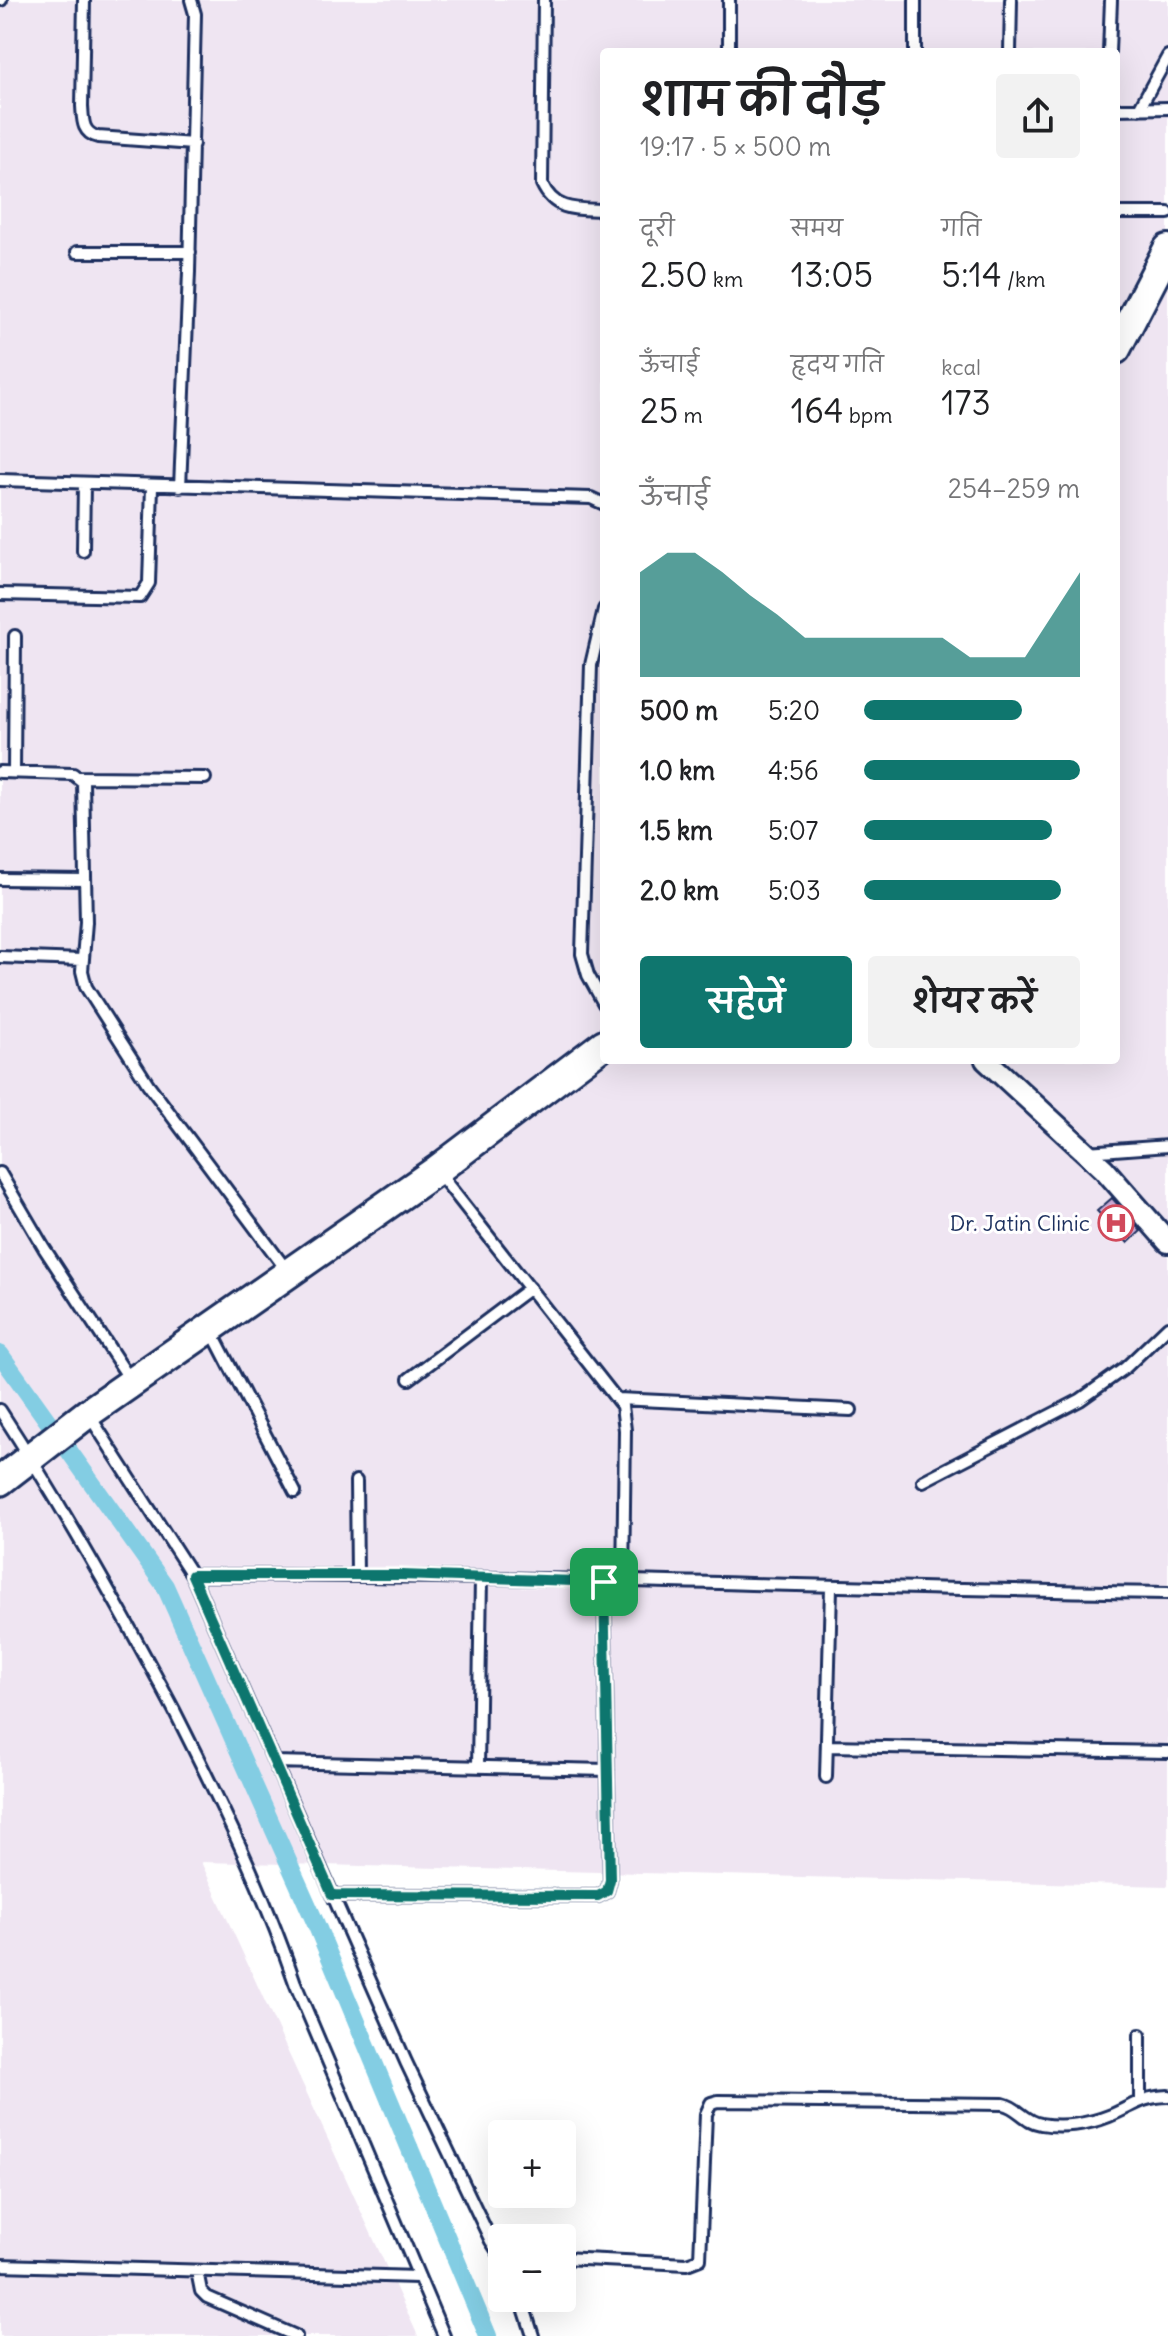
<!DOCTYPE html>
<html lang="hi">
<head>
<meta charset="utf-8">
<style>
  :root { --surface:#fff; --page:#f2f2f2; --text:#202124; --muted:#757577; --accent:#0f766e }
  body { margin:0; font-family:Delius,"Playpen Sans Deva",sans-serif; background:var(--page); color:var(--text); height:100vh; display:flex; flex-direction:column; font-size:30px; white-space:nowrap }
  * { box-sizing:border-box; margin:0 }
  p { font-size:26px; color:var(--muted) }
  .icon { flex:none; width:44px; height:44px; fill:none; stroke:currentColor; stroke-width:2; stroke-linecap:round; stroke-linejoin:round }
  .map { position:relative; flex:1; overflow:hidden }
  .panel { position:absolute; left:600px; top:48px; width:520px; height:1016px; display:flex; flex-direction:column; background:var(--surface); border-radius:8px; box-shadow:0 8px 32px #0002 }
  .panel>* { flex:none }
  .buttons { position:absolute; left:488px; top:2120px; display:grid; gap:16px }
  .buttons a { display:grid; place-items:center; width:88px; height:88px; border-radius:8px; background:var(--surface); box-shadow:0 8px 32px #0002; font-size:40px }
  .pin { position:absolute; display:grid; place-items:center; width:68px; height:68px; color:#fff; margin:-34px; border-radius:16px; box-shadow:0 4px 12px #0006 }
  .round { display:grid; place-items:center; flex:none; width:84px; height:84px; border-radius:8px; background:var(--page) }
  .overview { display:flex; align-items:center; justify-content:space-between; height:136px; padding:0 40px }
  h1 { font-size:44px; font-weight:600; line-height:60px }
  .stats { display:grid; grid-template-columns:repeat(3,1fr); gap:12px; height:136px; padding:8px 40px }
  .stats div { display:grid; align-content:center }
  .stats b { font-size:34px; font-weight:600 }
  .stats small { font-size:22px; font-weight:400 }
  .stats p { font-size:22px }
  .chart { height:224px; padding:16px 40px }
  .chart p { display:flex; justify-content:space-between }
  .chart svg { width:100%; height:144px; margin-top:8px; fill:var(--accent); opacity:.7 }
  .button { display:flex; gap:16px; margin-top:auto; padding:16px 40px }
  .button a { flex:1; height:92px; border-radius:8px; background:var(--accent); color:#fff; font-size:32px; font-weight:600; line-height:92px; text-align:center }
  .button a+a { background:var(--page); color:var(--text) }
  ul { padding:0 40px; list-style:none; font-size:26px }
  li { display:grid; grid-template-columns:128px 96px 1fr; align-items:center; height:60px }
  li i { height:20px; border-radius:10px; background:var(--accent) }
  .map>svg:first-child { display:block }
</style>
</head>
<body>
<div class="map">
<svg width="1168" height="2336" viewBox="0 0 1168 2336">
  <rect width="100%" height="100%" fill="#fff"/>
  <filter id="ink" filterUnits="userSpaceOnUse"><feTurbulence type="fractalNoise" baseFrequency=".0125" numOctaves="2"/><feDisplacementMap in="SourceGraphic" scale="16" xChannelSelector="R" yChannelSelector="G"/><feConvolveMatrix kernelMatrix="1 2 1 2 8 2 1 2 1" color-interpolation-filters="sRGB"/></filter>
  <g filter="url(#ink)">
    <path fill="#efe5f2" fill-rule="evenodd" d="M0,0H1168V1886L201,1862L418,2336H0ZM604,52H1116V1060H604Z"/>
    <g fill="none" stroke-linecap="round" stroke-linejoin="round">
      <path stroke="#83cde3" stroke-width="18" d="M0,1354L165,1586L316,1924L488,2336"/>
    </g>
    <path fill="#caa8d2" stroke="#1b2f5e" stroke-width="2" d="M1112,1198L1141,1231L1128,1243L1097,1211Z"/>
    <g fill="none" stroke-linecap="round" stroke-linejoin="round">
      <defs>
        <path id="lane" d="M0,0H1
          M84,0L82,106C83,120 82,133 98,137L193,144
          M544,0L542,184C555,212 577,209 604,210
          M729,52V0
          M915,52V0
          M1010,52L1011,0
          M1109,52L1111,0
          M1116,109L1168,108
          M1139,109L1168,56
          M1116,213H1168
          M77,252H190
          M0,480L591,498L604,504
          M180,487L189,272L195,14L191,0
          M83,551L84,484
          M0,594L140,597L149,583L152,486
          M604,609L591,665L582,954L588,975L604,1004
          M0,772L73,774L83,782L86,922L82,971L86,987L148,1084L288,1272
          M14,772L15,636
          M79,777L205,778
          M0,879L85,880
          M0,957L82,960
          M1087,1152L1168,1146
          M438,1172L622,1406L625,1430L623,1583
          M0,1173L44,1248L131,1381
          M211,1330L295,1492
          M409,1379L530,1288
          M618,1399L851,1410
          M0,1410C63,1507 120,1608 174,1710C219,1799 263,1889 295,1983L444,2336
          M89,1415L192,1575L406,2062L491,2241L502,2258
          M356,1481L357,1575
          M923,1481L1080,1400L1125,1368L1168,1327
          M192,1575C518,1575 843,1588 1168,1593
          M827,1746L1168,1752
          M274,1762L608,1770
          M478,1767L481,1578
          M826,1777L831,1588
          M332,1895L598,1896L607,1891L610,1880L604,1582
          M1140,2099V2035
          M562,2258L687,2264L700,2259L706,2114L711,2103L718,2101L1003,2104C1018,2107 1025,2122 1041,2124C1063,2128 1089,2124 1109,2116C1134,2106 1140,2097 1168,2096
          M0,2265L418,2277
          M197,2271L201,2291L207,2297L296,2336
          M521,2298L533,2336"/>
        <path id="street" d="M986,1060L1104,1169L1168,1242"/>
        <path id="secondary" d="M1116,349L1168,249
          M0,1481L88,1413L437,1170L604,1044"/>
      </defs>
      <use href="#lane" stroke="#1b2f5e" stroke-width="16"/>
      <use href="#street" stroke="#1b2f5e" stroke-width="26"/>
      <use href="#secondary" stroke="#1b2f5e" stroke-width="34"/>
      <use href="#lane" stroke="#fff" stroke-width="10"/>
      <use href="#street" stroke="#fff" stroke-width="20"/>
      <use href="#secondary" stroke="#fff" stroke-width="28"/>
    </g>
  </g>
  <g fill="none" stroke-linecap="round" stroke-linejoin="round" filter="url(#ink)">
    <defs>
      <path id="route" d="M192,1575H401L604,1582L610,1880L607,1891L598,1896L332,1895Z"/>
    </defs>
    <use href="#route" stroke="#fff" stroke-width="16"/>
    <use href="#route" stroke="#0f766e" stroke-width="10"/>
  </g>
  <defs>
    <symbol id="hospital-ring" viewBox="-11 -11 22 22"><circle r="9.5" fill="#fff" stroke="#d1495b" stroke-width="1.5"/><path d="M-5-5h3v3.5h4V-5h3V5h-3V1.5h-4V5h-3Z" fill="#d1495b"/></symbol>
  </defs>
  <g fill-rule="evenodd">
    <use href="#hospital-ring" x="1096" y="1203" width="40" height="40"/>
  </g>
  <g text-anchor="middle" stroke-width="6" stroke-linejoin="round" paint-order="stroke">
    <g font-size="22" fill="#1b2f5e" stroke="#fff" text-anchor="end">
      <text x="1090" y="1231">Dr. Jatin Clinic</text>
    </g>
  </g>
</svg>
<div class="buttons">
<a>+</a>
<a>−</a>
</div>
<div class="pin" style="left:604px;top:1582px;background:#1e9e55"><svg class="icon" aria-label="arrive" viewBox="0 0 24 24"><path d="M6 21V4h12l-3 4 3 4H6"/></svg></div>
<section class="panel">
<div class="overview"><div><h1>शाम की दौड़</h1><p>19:17 · 5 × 500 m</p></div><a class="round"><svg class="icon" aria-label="share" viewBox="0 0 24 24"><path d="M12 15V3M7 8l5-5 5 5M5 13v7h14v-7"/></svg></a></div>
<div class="stats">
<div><p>दूरी</p><b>2.50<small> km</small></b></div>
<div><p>समय</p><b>13:05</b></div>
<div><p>गति</p><b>5:14<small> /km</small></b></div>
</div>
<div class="stats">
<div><p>ऊँचाई</p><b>25<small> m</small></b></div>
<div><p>हृदय गति</p><b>164<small> bpm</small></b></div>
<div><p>kcal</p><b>173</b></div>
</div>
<div class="chart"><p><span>ऊँचाई</span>254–259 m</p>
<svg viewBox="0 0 160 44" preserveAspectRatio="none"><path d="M0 44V12L10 6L20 6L30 12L40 19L50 25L60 32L70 32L80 32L90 32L100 32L110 32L120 38L130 38L140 38L150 25L160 12V44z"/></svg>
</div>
<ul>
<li><b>500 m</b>5:20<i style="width:73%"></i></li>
<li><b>1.0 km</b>4:56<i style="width:100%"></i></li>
<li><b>1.5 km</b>5:07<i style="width:87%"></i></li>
<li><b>2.0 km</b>5:03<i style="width:91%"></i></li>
</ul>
<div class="button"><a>सहेजें</a><a>शेयर करें</a></div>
</section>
</div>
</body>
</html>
